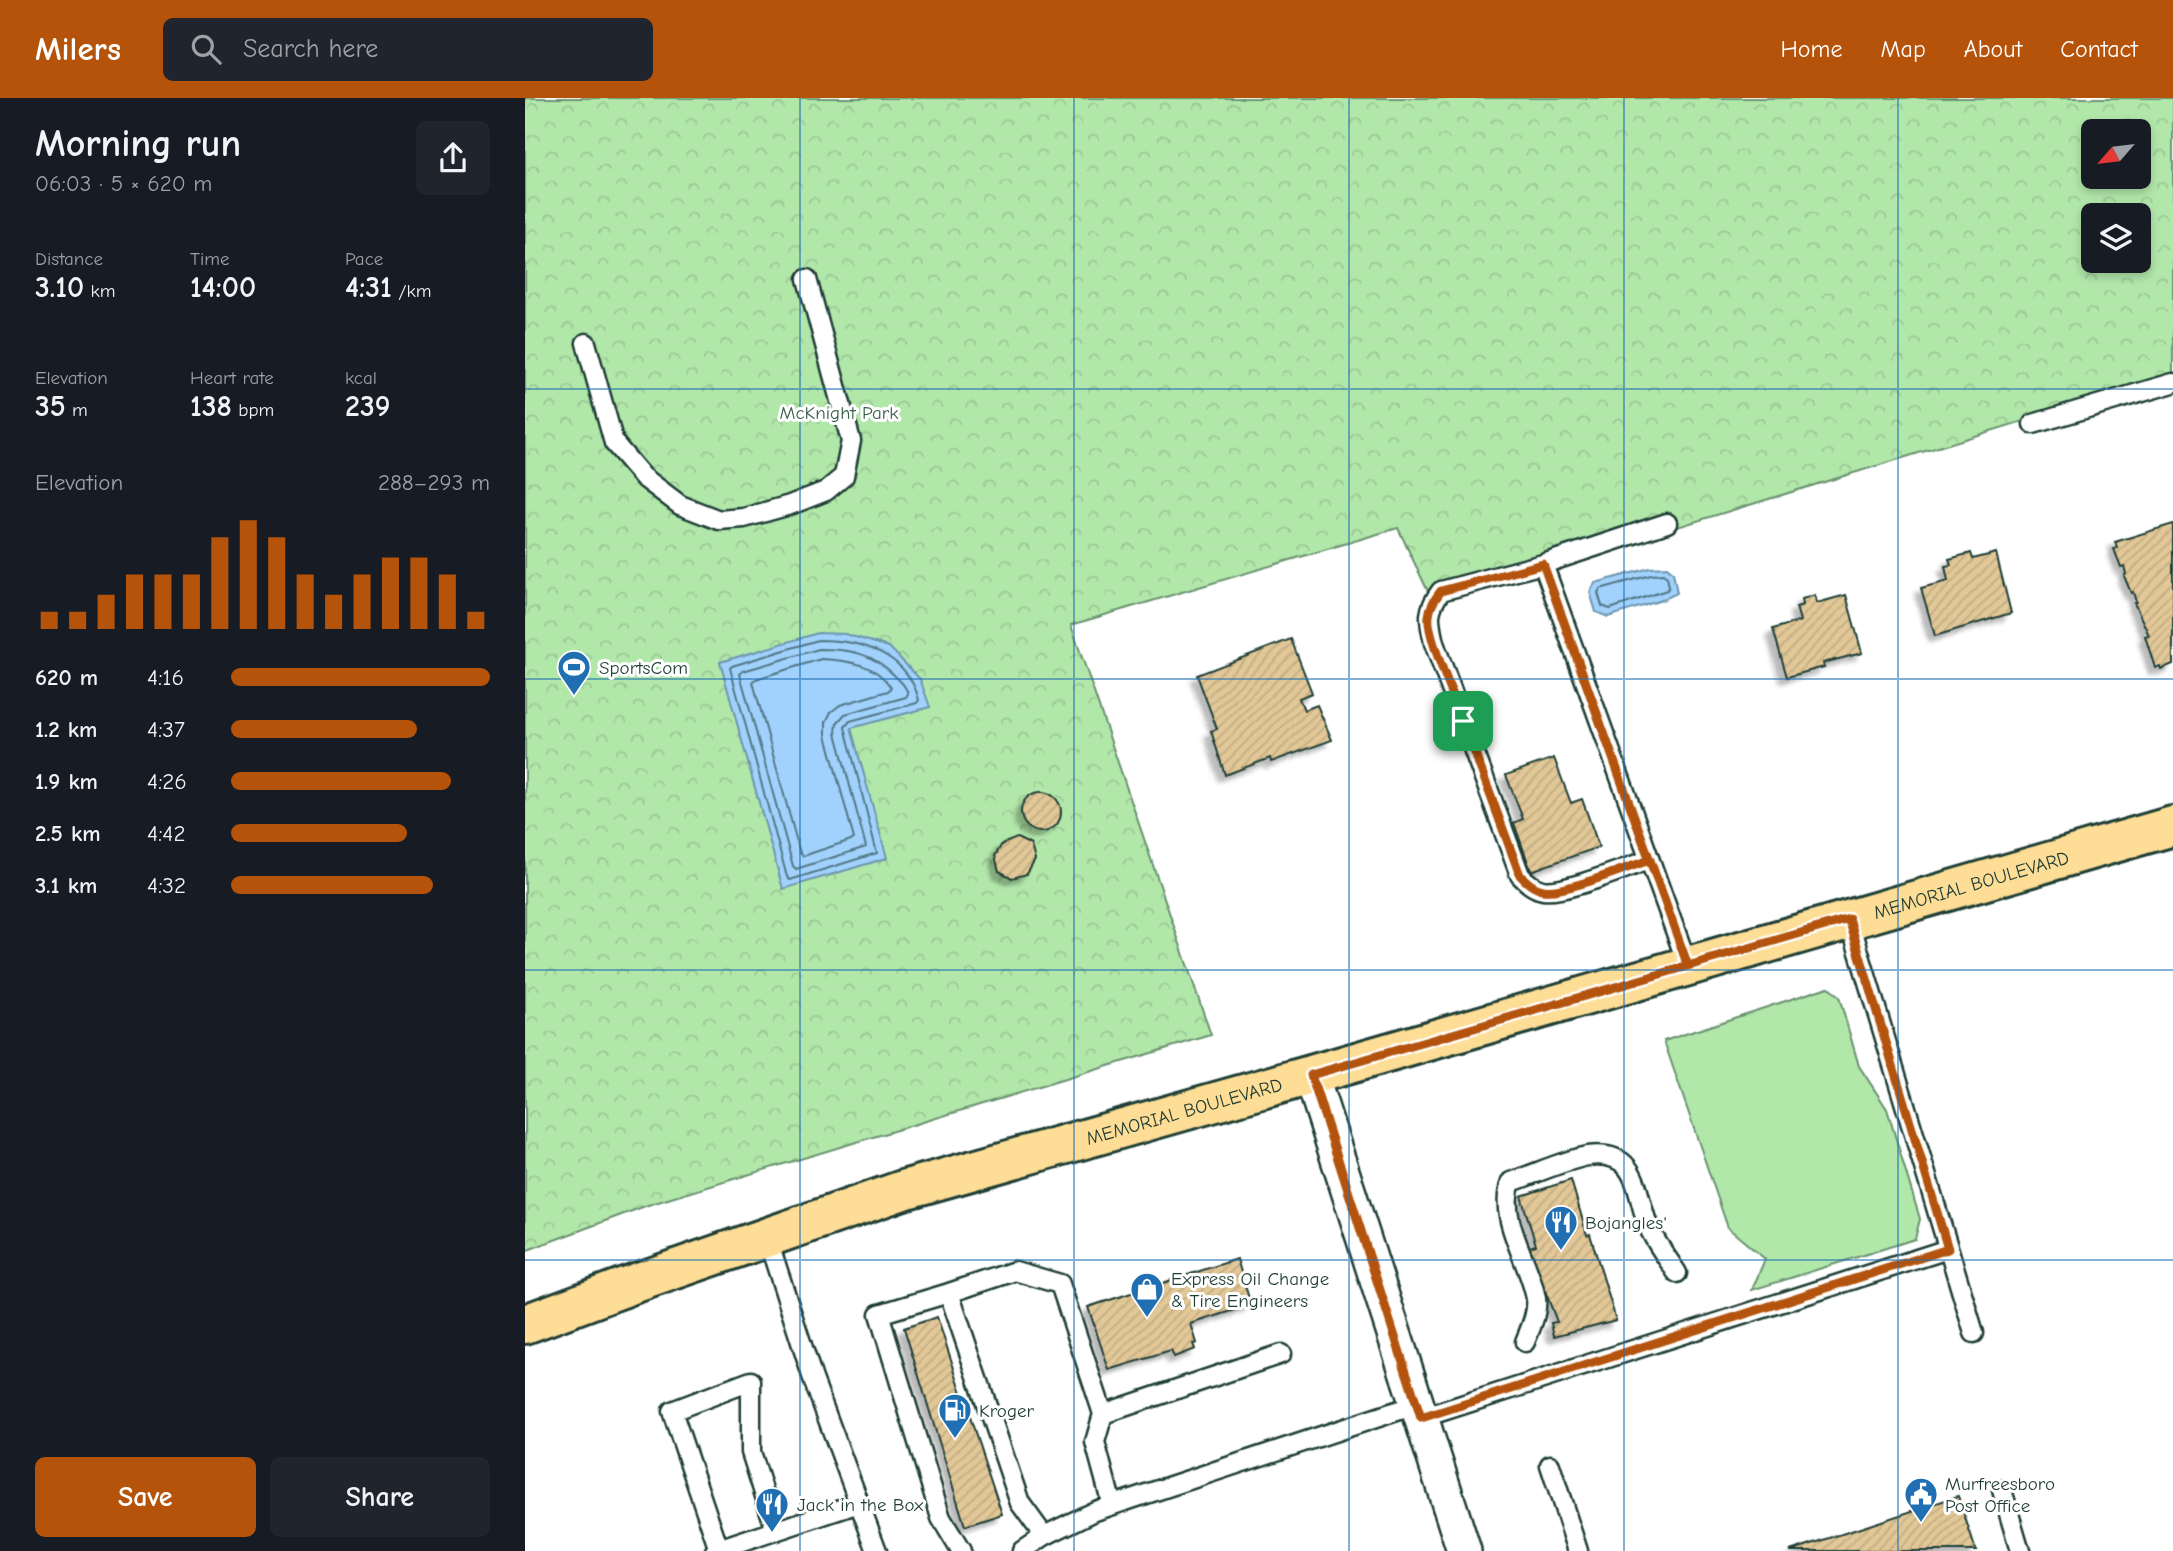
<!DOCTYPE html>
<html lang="en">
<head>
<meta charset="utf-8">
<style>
  :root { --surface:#171b24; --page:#20242c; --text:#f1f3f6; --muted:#9ea1a6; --accent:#b45309 }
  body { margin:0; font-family:"Comic Neue",sans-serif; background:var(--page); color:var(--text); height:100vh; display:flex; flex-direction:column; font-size:26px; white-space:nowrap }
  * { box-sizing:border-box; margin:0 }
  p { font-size:23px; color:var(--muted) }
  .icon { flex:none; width:38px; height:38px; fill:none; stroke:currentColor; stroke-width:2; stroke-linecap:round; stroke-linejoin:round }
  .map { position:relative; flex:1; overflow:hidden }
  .details { display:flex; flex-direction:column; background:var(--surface); width:525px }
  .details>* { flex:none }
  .needle { width:46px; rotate:242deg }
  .buttons { position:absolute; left:1556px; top:21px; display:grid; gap:14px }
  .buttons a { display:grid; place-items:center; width:70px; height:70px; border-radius:10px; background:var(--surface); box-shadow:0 4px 10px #0003; font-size:35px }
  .pin { position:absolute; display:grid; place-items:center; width:60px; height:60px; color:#fff; margin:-30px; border-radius:14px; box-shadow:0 4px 10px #0006 }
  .round { display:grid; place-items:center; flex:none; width:74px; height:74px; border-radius:10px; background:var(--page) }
  .summary { display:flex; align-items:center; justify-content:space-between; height:119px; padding:0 35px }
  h1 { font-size:38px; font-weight:700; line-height:52px }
  .stats { display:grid; grid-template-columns:repeat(3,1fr); gap:10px; height:119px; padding:7px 35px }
  .stats div { display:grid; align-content:center }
  .stats b { font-size:30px; font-weight:700 }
  .stats small { font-size:19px; font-weight:400 }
  .stats p { font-size:19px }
  .chart { height:196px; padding:14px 35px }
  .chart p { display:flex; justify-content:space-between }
  .chart svg { width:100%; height:126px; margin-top:7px; stroke:var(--accent); stroke-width:6 }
  .primary-button { display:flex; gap:14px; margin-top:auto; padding:14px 35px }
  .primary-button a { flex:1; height:80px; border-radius:10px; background:var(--accent); color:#fff; font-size:28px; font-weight:700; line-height:80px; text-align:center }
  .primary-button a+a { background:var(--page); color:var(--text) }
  ul { padding:0 35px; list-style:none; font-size:23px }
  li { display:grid; grid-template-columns:112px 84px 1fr; align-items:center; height:52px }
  li i { height:18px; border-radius:9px; background:var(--accent) }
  header { display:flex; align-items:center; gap:42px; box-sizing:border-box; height:98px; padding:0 35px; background:var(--accent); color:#fff }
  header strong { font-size:33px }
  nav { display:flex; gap:38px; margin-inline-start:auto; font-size:24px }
  .search { width:490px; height:63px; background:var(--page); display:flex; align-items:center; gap:18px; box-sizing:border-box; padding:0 24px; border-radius:10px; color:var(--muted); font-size:26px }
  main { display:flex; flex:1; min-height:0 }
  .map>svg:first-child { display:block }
</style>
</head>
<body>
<header>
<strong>Milers</strong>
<div class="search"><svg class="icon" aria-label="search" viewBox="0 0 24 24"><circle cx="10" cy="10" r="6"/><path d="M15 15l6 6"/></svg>Search here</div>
<nav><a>Home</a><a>Map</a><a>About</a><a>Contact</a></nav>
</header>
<main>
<section class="details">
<div class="summary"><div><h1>Morning run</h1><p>06:03 · 5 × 620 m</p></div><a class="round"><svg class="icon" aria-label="share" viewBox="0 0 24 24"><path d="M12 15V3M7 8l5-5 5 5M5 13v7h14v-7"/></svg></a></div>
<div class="stats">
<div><p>Distance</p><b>3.10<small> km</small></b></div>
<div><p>Time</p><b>14:00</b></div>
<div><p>Pace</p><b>4:31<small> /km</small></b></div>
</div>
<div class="stats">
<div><p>Elevation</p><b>35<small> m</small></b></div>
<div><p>Heart rate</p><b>138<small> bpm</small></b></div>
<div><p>kcal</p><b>239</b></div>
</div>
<div class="chart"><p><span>Elevation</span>288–293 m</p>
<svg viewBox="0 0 160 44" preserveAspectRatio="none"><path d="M5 44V38M15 44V38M25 44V32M35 44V25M45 44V25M55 44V25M65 44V12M75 44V6M85 44V12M95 44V25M105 44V32M115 44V25M125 44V19M135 44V19M145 44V25M155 44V38"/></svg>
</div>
<ul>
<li><b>620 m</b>4:16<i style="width:100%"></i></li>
<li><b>1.2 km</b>4:37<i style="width:72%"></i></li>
<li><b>1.9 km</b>4:26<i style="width:85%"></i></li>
<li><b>2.5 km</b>4:42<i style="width:68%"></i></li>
<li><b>3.1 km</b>4:32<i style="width:78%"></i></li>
</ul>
<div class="primary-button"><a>Save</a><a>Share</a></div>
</section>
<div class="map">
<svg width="1648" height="1453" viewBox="0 0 1648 1453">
  <defs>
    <pattern id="park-crowns" width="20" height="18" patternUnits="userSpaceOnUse" patternTransform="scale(1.75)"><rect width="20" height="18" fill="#b2e7aa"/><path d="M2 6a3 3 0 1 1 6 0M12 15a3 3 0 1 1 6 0" fill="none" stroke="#99c793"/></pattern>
    <pattern id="building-hatch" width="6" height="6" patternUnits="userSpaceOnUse" patternTransform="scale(1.75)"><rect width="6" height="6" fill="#e2c797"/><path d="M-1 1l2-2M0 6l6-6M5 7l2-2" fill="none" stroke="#c1ac83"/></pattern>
    <filter id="shadow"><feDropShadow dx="-6" dy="6" stdDeviation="2" flood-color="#0004"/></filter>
  </defs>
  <rect width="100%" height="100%" fill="#fff"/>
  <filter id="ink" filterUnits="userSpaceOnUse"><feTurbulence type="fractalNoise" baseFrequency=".0143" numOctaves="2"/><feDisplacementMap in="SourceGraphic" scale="14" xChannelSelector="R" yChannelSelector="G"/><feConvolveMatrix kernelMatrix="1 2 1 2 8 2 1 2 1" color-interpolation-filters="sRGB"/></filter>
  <g filter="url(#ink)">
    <path fill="#b2e7aa" stroke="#68926f" stroke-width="2" d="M1303,889L1314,899L1334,968L1362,1011L1395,1121L1390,1141L1227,1192L1240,1161L1203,1130L1139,943Z"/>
    <path fill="url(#park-crowns)" stroke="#68926f" stroke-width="2" fill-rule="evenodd" d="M0,0H1648V277L908,504L873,430L546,527L686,937L123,1107L0,1153ZM1568,33H1614V79H1568ZM1568,117H1614V163H1568Z"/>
    <path fill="#a1d1fd" stroke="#6d96ad" stroke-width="2" d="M1142,469L1148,474L1152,495L1137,502L1083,519L1071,514L1065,494L1070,485L1125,470Z
      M293,535L320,536L364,549L395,581L405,609L326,630L362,760L258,791L195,564Z"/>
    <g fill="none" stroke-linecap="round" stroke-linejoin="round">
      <path stroke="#537884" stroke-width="2" d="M1138,476L1142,479L1144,489L1142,492L1085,511L1077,508L1073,495L1075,491L1126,477Z
        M293,542C336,542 382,555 394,602L392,605L325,623L320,629L352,755L265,782L262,779L205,570L207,568Z
        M294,551C325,551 348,555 370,578C376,584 381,588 383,596L381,599L320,616L312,625L311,635L341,749L271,771L268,768L215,576L218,573Z
        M296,561C322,562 352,566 366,590L363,593L315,607L306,614L301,624V637L329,741L278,758L275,755L228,584L231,581Z"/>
    </g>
    <path fill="url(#building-hatch)" stroke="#1f3d34" stroke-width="2" filter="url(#shadow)" d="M1648,426V566L1636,571L1635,568L1630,570L1620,538L1624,537L1609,505L1611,504L1608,494L1606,495L1599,478L1601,476L1599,468L1596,469L1589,451L1592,450L1590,444Z
      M1446,455L1448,461L1471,455L1486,515L1410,538L1396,490L1423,483L1420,468L1426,467L1424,461Z
      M1290,497L1292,505L1321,497L1337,555L1298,565L1299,569L1262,579L1248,531L1275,523L1271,509L1278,507L1277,501Z
      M766,541L787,595L774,600L779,612L792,607L807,642L746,664L745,660L700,677L686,633L692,631L672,577Z
      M1029,660L1046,705L1057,701L1074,749L1006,773L989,725L998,721L981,677Z
      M496 714a20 20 0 1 1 40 0a20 20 0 1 1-40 0Z
      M492,740L506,747L510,762L502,776L487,780L474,773L470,758L477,746Z
      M1046,1082L1062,1137L1065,1136L1091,1222L1029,1238L1026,1225L1032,1224L1019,1190L1015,1192L1002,1150L1011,1147L996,1098Z
      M712,1161L726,1207L666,1226L672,1245L668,1246L670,1251L649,1259L646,1253L584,1272L563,1209Z
      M412,1219L477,1416L440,1428L379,1230Z
      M1433,1398L1451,1453H1265Z"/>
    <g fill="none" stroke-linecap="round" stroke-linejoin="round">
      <defs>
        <path id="service" d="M61,245L89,345L118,379L155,407L194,422L219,420L265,407L301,393L319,378L326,343L282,181
          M1508,326L1648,285
          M1142,425L1018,466L1163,868
          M1018,466L916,493C901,513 904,522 909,545L995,777C1002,784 1008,790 1018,792C1039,796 1102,769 1124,762
          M1324,821L1449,1235
          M242,1139L288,1281L352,1453
          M424,1195L490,1173L535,1186L578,1316L756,1256
          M1000,1244C1005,1231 1013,1215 1011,1201C1005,1163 972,1122 986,1084C1010,1076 1039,1062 1063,1058C1118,1051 1109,1100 1126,1134C1133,1148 1143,1161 1152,1175
          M578,1316L570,1344L587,1407
          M896,1320L1423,1151
          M1025,1367L1053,1453
          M1477,1392L1495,1453
          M194,1452L147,1313L226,1283V1354L251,1433
          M190,1453L334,1405
          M436,1453L416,1420L354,1216L424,1195L495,1405L519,1438
          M497,1453L519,1438L570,1413L893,1306"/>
        <path id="minor" d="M786,977L939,1453"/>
        <g id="primary">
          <path id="s1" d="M0,1226L105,1187L378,1092L786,977L1648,728"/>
        </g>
      </defs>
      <use href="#service" stroke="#1f3d34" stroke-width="23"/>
      <use href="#minor" stroke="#1f3d34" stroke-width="38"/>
      <use href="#primary" stroke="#1f3d34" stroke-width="44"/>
      <use href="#service" stroke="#fff" stroke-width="18"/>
      <use href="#minor" stroke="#fff" stroke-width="33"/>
      <use href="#primary" stroke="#fedd96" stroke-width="38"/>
    </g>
  </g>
  <g fill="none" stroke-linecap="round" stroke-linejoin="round" filter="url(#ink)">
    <defs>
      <path id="route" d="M938,623L995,777C1002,784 1008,790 1018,792C1039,796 1102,769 1125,762L1163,868L786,977L896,1320L1423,1151L1324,821L1163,868C1115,734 1067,600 1018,466L916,493C910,501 905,508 904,518C901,537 930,601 938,623"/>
    </defs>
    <use href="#route" stroke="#fff" stroke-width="14"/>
    <use href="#route" stroke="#b45309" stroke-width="9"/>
  </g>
  <path fill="none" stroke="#1f6fb2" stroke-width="2" stroke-opacity="0.55" d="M275,0V1453M549,0V1453M824,0V1453M1099,0V1453M1373,0V1453M0,291H1648M0,581H1648M0,872H1648M0,1162H1648"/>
  <defs>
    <symbol id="stadium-pin" viewBox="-11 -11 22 30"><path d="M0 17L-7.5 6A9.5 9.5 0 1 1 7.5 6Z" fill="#1f6fb2" stroke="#fff"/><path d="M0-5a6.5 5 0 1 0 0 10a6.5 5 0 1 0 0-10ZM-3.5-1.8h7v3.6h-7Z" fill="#fff"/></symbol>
    <symbol id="restaurant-pin" viewBox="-11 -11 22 30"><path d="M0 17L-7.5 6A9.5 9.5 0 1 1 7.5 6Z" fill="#1f6fb2" stroke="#fff"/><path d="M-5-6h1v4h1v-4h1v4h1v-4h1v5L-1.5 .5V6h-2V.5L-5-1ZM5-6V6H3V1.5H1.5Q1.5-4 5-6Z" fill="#fff"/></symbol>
    <symbol id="shop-pin" viewBox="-11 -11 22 30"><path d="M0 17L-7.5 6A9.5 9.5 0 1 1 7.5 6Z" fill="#1f6fb2" stroke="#fff"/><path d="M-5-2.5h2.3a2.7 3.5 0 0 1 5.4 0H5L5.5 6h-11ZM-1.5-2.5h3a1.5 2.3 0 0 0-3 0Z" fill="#fff"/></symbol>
    <symbol id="fuel-pin" viewBox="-11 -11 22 30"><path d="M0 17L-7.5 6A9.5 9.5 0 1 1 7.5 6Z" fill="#1f6fb2" stroke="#fff"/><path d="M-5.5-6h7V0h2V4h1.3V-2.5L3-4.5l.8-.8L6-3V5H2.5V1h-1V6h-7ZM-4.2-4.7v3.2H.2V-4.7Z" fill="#fff"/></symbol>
    <symbol id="civic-pin" viewBox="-11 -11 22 30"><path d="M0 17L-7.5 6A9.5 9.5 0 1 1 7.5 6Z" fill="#1f6fb2" stroke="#fff"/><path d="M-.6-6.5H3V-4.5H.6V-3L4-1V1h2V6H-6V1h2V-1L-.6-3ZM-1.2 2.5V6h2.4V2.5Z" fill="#fff"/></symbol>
  </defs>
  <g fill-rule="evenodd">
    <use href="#stadium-pin" x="30" y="550" width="38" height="52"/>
    <use href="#restaurant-pin" x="1017" y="1105" width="38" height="52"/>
    <use href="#shop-pin" x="603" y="1172" width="38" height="52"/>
    <use href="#fuel-pin" x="411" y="1293" width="38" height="52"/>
    <use href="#civic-pin" x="1377" y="1377" width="38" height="52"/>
    <use href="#restaurant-pin" x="228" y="1387" width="38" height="52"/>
  </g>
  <g text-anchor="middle" stroke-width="6" stroke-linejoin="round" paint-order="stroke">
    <g font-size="19" fill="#3c5f4c" stroke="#fff">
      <text x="314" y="321">McKnight Park</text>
    </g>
    <g font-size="19" fill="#1f3d34" stroke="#fff" text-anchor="start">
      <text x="74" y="576">SportsCom</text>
      <text x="1060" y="1131">Bojangles'</text>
      <text x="646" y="1187">Express Oil Change<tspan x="646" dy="22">&amp; Tire Engineers</tspan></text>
      <text x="454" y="1319">Kroger</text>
      <text x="1420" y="1392">Murfreesboro<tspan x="1420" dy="22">Post Office</tspan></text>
      <text x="272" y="1413">Jack in the Box</text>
    </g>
    <g font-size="19" fill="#1f3d34" stroke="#fff">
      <text dy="7" stroke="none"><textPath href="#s1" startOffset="1512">MEMORIAL BOULEVARD</textPath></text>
      <text dy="7" stroke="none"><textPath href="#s1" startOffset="693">MEMORIAL BOULEVARD</textPath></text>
    </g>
  </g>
</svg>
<div class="buttons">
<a><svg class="needle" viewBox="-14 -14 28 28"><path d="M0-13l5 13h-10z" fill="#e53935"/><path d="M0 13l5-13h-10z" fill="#9ea1a6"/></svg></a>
<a><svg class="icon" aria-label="layers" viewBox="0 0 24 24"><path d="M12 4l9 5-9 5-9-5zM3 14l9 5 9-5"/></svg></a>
</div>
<div class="pin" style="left:938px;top:623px;background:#1e9e55"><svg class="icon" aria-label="arrive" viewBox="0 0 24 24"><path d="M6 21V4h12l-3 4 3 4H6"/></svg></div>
</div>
</main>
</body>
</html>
